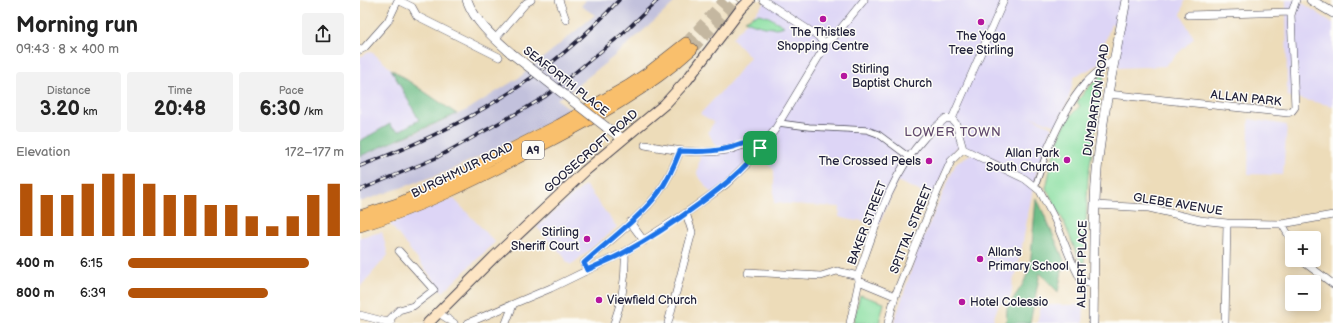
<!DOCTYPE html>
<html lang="en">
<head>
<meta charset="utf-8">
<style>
  :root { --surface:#fff; --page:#f2f2f2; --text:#222; --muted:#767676; --accent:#b45309 }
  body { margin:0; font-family:"Balsamiq Sans",sans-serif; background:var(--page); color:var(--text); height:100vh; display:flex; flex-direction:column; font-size:15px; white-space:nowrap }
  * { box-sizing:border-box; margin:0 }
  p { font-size:13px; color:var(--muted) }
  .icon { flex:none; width:22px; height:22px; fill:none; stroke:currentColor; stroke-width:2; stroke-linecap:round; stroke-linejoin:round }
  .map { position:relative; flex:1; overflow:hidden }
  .panel { display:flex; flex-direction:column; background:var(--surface); width:360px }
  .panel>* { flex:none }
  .tools { position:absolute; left:925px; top:231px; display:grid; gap:8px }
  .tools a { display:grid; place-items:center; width:36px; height:36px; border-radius:4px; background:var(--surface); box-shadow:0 2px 10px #0003; font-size:20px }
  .pin { position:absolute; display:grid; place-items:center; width:34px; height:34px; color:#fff; margin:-17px; border-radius:8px; box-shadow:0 2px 6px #0006 }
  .round { display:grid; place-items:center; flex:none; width:42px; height:42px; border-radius:4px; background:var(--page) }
  .headline { display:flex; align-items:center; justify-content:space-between; height:68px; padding:0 16px }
  h1 { font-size:22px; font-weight:700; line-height:30px }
  .metrics { display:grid; grid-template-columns:repeat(3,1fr); gap:6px; height:68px; padding:4px 16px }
  .metrics div { display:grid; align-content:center; border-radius:4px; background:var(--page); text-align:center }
  .metrics b { font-size:20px; font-weight:700 }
  .metrics small { font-size:11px; font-weight:400 }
  .metrics p { font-size:11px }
  .chart { height:112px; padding:8px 16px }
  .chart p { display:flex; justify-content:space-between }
  .chart svg { width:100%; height:72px; margin-top:4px; stroke:var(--accent); stroke-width:6 }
  ul { padding:0 16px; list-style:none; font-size:13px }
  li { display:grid; grid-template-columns:64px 48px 1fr; align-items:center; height:30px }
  li i { height:10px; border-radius:5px; background:var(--accent) }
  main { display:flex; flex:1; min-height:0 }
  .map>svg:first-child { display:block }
</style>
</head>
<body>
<main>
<section class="panel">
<div class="headline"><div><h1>Morning run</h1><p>09:43 · 8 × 400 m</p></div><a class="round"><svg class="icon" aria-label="share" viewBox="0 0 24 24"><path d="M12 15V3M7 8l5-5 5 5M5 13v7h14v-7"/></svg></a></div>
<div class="metrics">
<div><p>Distance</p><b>3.20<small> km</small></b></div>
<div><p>Time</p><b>20:48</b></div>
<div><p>Pace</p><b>6:30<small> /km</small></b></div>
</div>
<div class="chart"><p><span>Elevation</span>172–177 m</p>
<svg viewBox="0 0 160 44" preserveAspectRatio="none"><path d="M5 44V12M15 44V19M25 44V19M35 44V12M45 44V6M55 44V6M65 44V12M75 44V19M85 44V19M95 44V25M105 44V25M115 44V32M125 44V38M135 44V32M145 44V19M155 44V12"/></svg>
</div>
<ul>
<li><b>400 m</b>6:15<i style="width:84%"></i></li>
<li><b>800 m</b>6:39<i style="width:65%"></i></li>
</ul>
</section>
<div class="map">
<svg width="973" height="323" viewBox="0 0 973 323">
  <rect width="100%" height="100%" fill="#fdfcf7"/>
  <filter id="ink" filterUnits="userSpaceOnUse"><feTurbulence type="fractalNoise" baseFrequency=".025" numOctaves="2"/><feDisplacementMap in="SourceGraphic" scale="8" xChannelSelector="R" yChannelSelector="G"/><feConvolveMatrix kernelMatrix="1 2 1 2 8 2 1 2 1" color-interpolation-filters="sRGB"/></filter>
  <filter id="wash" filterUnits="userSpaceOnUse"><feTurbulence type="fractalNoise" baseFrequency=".012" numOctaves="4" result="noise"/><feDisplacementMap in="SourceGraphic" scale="16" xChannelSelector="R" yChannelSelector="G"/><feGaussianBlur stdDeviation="0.9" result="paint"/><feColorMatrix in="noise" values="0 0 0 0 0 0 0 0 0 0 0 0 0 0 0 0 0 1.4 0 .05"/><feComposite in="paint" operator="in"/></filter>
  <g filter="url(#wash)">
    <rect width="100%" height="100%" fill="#eddcb9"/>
    <path fill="#ddd5f6" d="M407,0H825L821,15L834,38L805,66L759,68L754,24H751L738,65L714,77L708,101L696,126L669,116L692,127L675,178L661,252H659L658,267L655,268L657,272L653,280L651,296L649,298H646L638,306L632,323H534L557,252L596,163L614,152L596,147L572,197L537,181L519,225L498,220L496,221L479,217L480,207L414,203V170L399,156L354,197L337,174L341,149H357L348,132L354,122L340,114L371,81L390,57L372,38Z
      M926,0H938L973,23V106L927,96Z
      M11,51L31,69L59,120L39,131L31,127L30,125L0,141V57Z
      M889,119L927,125L923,175L888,174Z
      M225,185L257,227L211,265L207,262L201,252H199L177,227Z
      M93,198L135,242L83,292L30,224Z
      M22,232L28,255L0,287V237Z
      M681,305H724L723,323H677Z"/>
    <path fill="#c2c1dc" d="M226,0H317L300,16L253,57L209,92L197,99L214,112L86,172L0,202V156L60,131L107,110L160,77L235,15L221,6Z"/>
    <path fill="#8adfa2" stroke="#56806e" d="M400,14L409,17L424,26C415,31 393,25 385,20L395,15Z
      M744,73L728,178L724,264L719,259L704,222L686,188L695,148L703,128L711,115L720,106L717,102L725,91Z
      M500,295L524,303L519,323H493Z"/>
    <path fill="#6fbe88" stroke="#487062" d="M31,69L97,114L0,156V141L30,124L31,127L39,131L59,120Z
      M676,199L679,203L704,260L698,292L680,273L670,323H646L647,308L663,284L670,268Z"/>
  </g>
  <g filter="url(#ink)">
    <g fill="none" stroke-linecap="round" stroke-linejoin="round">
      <path stroke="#c4b7a0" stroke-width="11" stroke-dasharray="11 5.5" stroke-linecap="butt" d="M326,43L365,0
        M332,49L378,0"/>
      <defs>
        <path id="pedestrian" d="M419,123L449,127L507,130L518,134L549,157
          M675,187L688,148"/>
        <path id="minor" d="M38,0L52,7L57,16L139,57
          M199,0L206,20
          M828,15L932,12
          M135,39L166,3L171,0
          M463,43L474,37L504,0
          M0,50L4,48L28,21L38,0
          M748,94L928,113L932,111L935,107L931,15L936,0
          M592,119L644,0
          M592,119L596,124L603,149
          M285,145C312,150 340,155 368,150C382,147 384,141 400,148
          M688,148C698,126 709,102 725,84C734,74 745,66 755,58
          M603,149L665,179L680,191L695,220L712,262L720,278L727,283L734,284
          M735,205L789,208L840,220L867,223L922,224L973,215
          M270,222L284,241
          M922,224L932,241
          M943,260L945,263L973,284
          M227,270L224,263C248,242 281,217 299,192C308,180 314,166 320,151
          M388,272L461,276L477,271L498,276
          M499,281L535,296
          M77,312L94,323
          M0,315L31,323
          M28,321L39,310L53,306L74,290L39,251
          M108,323L191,288L265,252L326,213L365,185L388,163L414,131L464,48L463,43L458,36L403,0
          M146,323L153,305
          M254,323C263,299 266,278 265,252
          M308,323L332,232L326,213
          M490,323L499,281L498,276C515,228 530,175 565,137C572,130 579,124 586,118L592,119
          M528,323L535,296L578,190L591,161L603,149
          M865,323L867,223"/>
        <path id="tertiary" d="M107,0C115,22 134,38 151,53
          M951,0L973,13
          M246,127L263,139
          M733,323C734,277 733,229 736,183C740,122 755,60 766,0"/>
        <path id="secondary" d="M68,323L134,257L225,171L305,104L327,80L381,9L390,0"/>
        <path id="primary" d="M0,216L37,204L82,184L199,125L268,86L289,72L326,43
          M0,226C59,208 114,181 169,152C226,122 284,93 332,49"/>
      </defs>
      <use href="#pedestrian" stroke="#403e4e" stroke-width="7"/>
      <use href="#minor" stroke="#403e4e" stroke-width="8"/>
      <use href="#tertiary" stroke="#403e4e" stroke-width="10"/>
      <use href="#secondary" stroke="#403e4e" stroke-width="12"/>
      <use href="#primary" stroke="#403e4e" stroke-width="12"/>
      <use href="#pedestrian" stroke="#fff" stroke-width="5.5"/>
      <use href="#minor" stroke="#fff" stroke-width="7"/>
      <use href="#tertiary" stroke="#fff" stroke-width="9"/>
      <use href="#secondary" stroke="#fde5c4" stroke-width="10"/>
      <use href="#primary" stroke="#f9bf6c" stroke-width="11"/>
      <defs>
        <path id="rail" d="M0,166C100,129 187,79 259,0
          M0,190L76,158L166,108L186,96L261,35L298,0"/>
      </defs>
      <use href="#rail" stroke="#22223b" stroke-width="3.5"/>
      <use href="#rail" stroke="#fdfcf7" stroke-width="2" stroke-dasharray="6" stroke-linecap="butt"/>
      <defs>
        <path id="tertiary-bridge" d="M151,53L246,127"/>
      </defs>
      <use href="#tertiary-bridge" stroke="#403e4e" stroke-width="10" stroke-linecap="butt"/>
      <use href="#tertiary-bridge" stroke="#fff" stroke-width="9"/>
    </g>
  </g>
  <g fill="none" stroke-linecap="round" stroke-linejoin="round" filter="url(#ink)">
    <defs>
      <path id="route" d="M382,144H388L400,148C383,171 362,187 339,204C316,221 291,238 265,252C253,259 239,264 227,270L224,263C247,242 281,217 299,192C308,180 314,166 320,151C342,152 361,152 382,144Z"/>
    </defs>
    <use href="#route" stroke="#fff" stroke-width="8"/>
    <use href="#route" stroke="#1a73e8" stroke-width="5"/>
  </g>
  <g fill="#b5179e" stroke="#fdfcf7" stroke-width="1.5">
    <circle cx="463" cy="19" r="4"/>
    <circle cx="621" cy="22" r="4"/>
    <circle cx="484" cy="76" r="4"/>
    <circle cx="707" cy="160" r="4"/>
    <circle cx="569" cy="161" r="4"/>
    <circle cx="227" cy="239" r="4"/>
    <circle cx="620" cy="259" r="4"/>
    <circle cx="239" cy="300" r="4"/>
    <circle cx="602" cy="302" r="4"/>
  </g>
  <g text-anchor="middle" stroke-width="3" stroke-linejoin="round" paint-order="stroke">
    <rect fill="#fdfcf7" stroke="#646373" stroke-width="1" x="162" y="141" width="22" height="18" rx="3"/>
    <g font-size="11" font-weight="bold" fill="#22223b">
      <text x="173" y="154">A9</text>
    </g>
    <g font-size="12" fill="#22223b" stroke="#fdfcf7" text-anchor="start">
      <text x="463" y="36" text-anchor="middle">The Thistles<tspan x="463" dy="14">Shopping Centre</tspan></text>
      <text x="621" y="40" text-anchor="middle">The Yoga<tspan x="621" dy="14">Tree Stirling</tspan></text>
      <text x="492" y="73">Stirling<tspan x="492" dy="14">Baptist Church</tspan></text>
      <text x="699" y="157" text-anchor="end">Allan Park<tspan x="699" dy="14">South Church</tspan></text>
      <text x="561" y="165" text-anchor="end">The Crossed Peels</text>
      <text x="219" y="236" text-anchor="end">Stirling<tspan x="219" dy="14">Sheriff Court</tspan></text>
      <text x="628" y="256">Allan's<tspan x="628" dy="14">Primary School</tspan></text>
      <text x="247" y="304">Viewfield Church</text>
      <text x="610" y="306">Hotel Colessio</text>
    </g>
    <g font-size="12" fill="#22223b" stroke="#fdfcf7">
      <text transform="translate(206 81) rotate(38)" y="4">SEAFORTH PLACE</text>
      <text transform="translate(886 98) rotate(6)" y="4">ALLAN PARK</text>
      <text transform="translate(736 100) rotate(-81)" y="4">DUMBARTON ROAD</text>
      <text transform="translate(231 151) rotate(-41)" y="4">GOOSECROFT ROAD</text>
      <text transform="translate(102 170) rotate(-26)" y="4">BURGHMUIR ROAD</text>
      <text transform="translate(818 204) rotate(9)" y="4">GLEBE AVENUE</text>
      <text transform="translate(507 223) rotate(-69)" y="4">BAKER STREET</text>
      <text transform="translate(551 229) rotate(-68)" y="4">SPITTAL STREET</text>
      <text transform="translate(722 264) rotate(-89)" y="4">ALBERT PLACE</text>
    </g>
    <g font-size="13" letter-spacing="1" fill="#614a6d" stroke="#fdfcf7">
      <text x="593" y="136">LOWER TOWN</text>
    </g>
  </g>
</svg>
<div class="tools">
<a>+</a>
<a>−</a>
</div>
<div class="pin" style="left:400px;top:148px;background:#1e9e55"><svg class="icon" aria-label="arrive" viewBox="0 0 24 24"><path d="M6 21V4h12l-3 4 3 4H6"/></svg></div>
</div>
</main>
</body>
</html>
